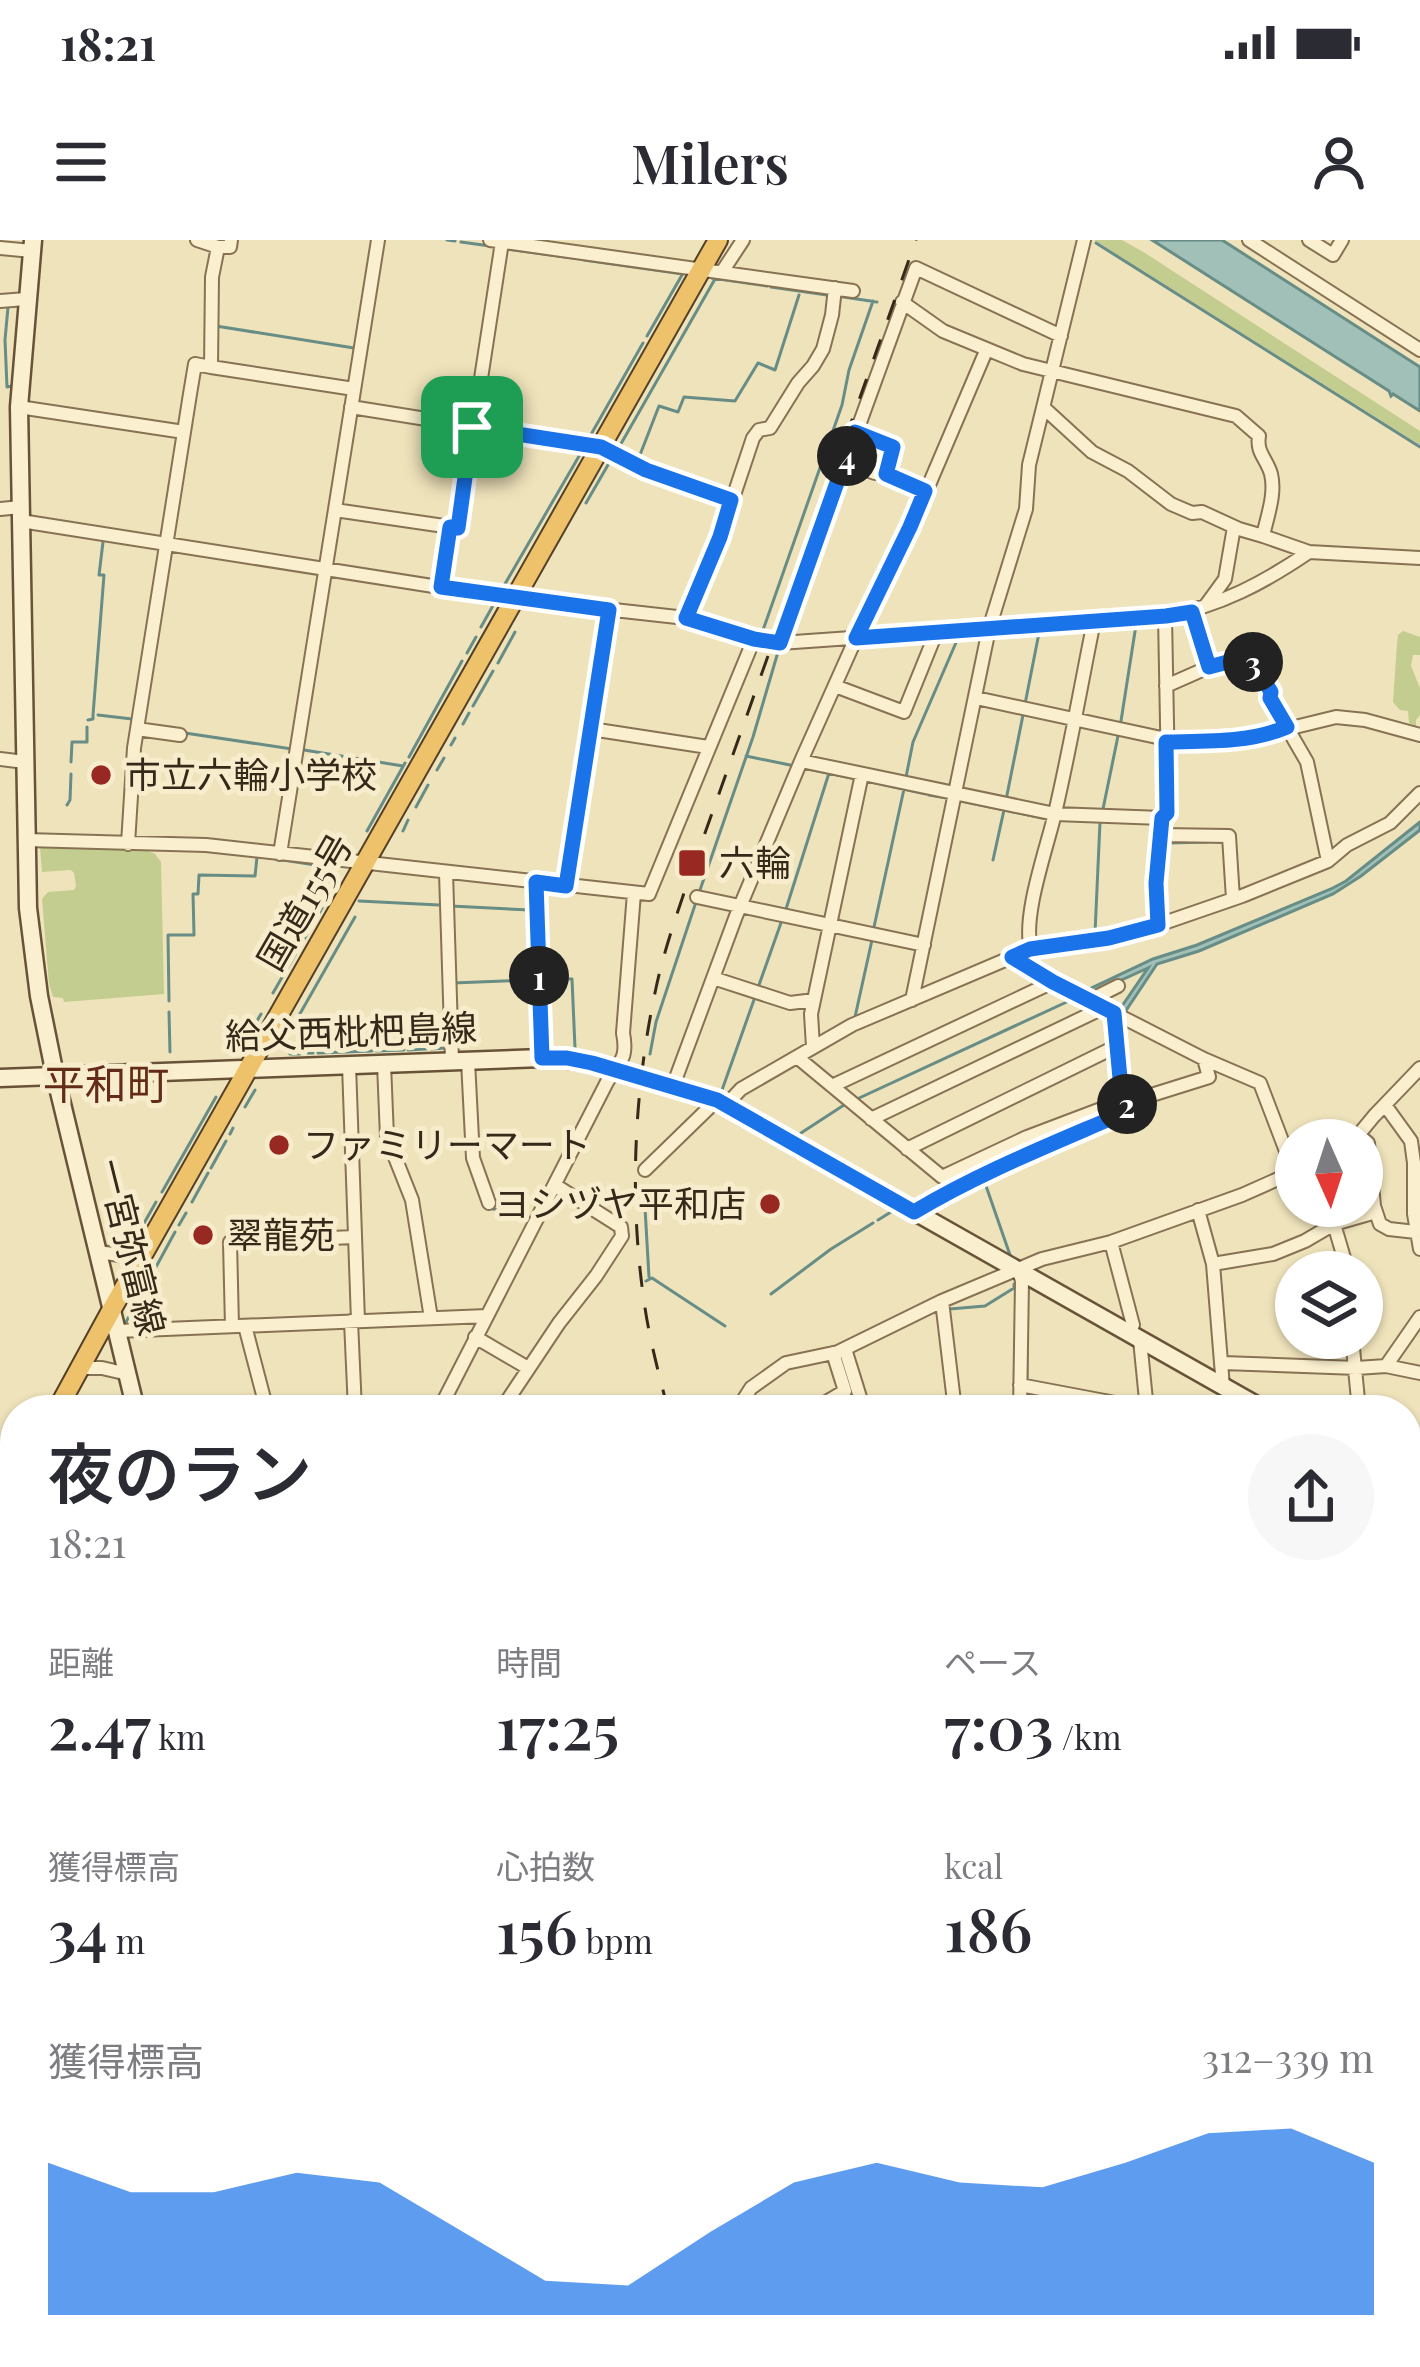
<!DOCTYPE html>
<html lang="ja">
<head>
<meta charset="utf-8">
<style>
  :root { --surface:#fff; --page:#f7f7f7; --text:#2b2b33; --muted:#7c7c81; --accent:#1a73e8 }
  body { margin:0; font-family:"Playfair Display","Noto Sans JP",serif; background:var(--page); color:var(--text); height:100vh; display:flex; flex-direction:column; font-size:45px; white-space:nowrap }
  * { box-sizing:border-box; margin:0 }
  p { font-size:39px; color:var(--muted) }
  .icon { flex:none; width:66px; height:66px; fill:none; stroke:currentColor; stroke-width:2; stroke-linecap:round; stroke-linejoin:round }
  .map { position:relative; flex:1; overflow:hidden }
  .sheet { position:absolute; left:0px; top:1155px; width:1422px; height:972px; display:flex; flex-direction:column; background:var(--surface); border-radius:48px 48px 0 0; box-shadow:0 3px 9px #0004 }
  .sheet>* { flex:none }
  .needle { width:78px; rotate:177deg }
  .fabs { position:absolute; left:1275px; top:879px; display:grid; gap:24px }
  .fabs a { display:grid; place-items:center; width:108px; height:108px; border-radius:50%; background:var(--surface); box-shadow:0 3px 9px #0004; font-size:60px }
  .pin { position:absolute; display:grid; place-items:center; width:102px; height:102px; color:#fff; margin:-51px; border-radius:24px; box-shadow:0 6px 18px #0006 }
  .km { position:absolute; width:60px; height:60px; margin:-30px; border-radius:50%; background:#222; color:#fff; font-size:33px; line-height:60px; text-align:center }
  .round { display:grid; place-items:center; flex:none; width:126px; height:126px; border-radius:63px; background:var(--page) }
  .overview { display:flex; align-items:center; justify-content:space-between; height:204px; padding:0 48px }
  h1 { font-size:66px; font-weight:600; line-height:90px }
  .figures { display:grid; grid-template-columns:repeat(3,1fr); gap:18px; height:204px; padding:12px 48px }
  .figures div { display:grid; align-content:center }
  .figures b { font-size:60px; font-weight:600 }
  .figures small { font-size:33px; font-weight:400 }
  .figures p { font-size:33px }
  .chart { height:336px; padding:24px 48px }
  .chart p { display:flex; justify-content:space-between }
  .chart svg { width:100%; height:216px; margin-top:12px; fill:var(--accent); opacity:.7 }
  .status { display:flex; justify-content:space-between; align-items:center; height:84px; padding:0 60px; background:var(--surface); direction:ltr }
  .status svg { height:33px; fill:currentColor }
  header { display:flex; justify-content:space-between; align-items:center; height:156px; padding:0 48px; background:var(--surface); font-size:54px; font-weight:600 }
  .map>svg:first-child { display:block }
</style>
</head>
<body>
<div class="status"><b>18:21</b><svg viewBox="0 0 49 12"><path d="M0 12V9h3v3zM5 12V6h3v6zM10 12V3h3v9zM15 12V0h3v12zM26 1h20v11H26zM47 4h2v5h-2z"/></svg></div>
<header><svg class="icon" aria-label="menu" viewBox="0 0 24 24"><path d="M4 6h16M4 12h16M4 18h16"/></svg>Milers<svg class="icon" aria-label="person" viewBox="0 0 24 24"><circle cx="12" cy="8" r="4"/><path d="M4 21q1-7 8-7t8 7"/></svg></header>
<div class="map">
<svg width="1420" height="2127" viewBox="0 0 1420 2127">
  <rect width="100%" height="100%" fill="#efe3bb"/>
  <path fill="#c3cd8f" d="M1094,0H1122L1145,13L1420,191V205Z
    M1403,391L1420,397V415H1413L1411,426L1420,448V475L1416,480V487L1409,483L1408,471L1400,470L1393,462L1397,404L1398,395Z
    M40,607L144,609L155,614L161,622L164,754L64,762L63,758L53,757L49,744L42,659L48,652L74,650L76,646L74,633L71,630L42,632Z"/>
  <path fill="#a0c0b8" stroke="#678d86" stroke-width="3" d="M1152,0H1222L1420,127V171L1393,154L1391,156L1389,151Z
    M1420,582V590L1361,636L1333,654L1199,711L1157,724L1125,772L1120,769L1148,728L1086,756L1081,753L1153,719L1197,705L1331,649L1346,641Z"/>
  <g fill="none" stroke-linecap="round" stroke-linejoin="round">
    <path stroke="#678d86" stroke-width="3" d="M447,0L455,1
      M461,2L490,6
      M1096,3L1420,207
      M506,9L580,19
      M584,20L683,34
      M712,38L767,46
      M771,47L827,55
      M837,56L877,62
      M8,67L5,100L7,147L12,146
      M216,86L354,108
      M647,96L682,35
      M589,198L643,103
      M618,209L715,39
      M638,220L659,166L678,172L684,157L735,161L758,123L775,130L799,55
      M586,263L612,218
      M502,349L582,211
      M481,387L495,362
      M1100,387L1136,385L1121,481
      M762,393L842,165L849,130L873,61
      M996,395L1085,388
      M467,413L476,397
      M498,423L515,392
      M1025,464L1039,393
      M473,466L493,431
      M98,475L132,479
      M88,480L93,479V475L104,335H99L103,302
      M463,484L469,473
      M185,493L292,509
      M451,505L455,498
      M304,510L403,526
      M746,516L790,525
      M409,517L462,421
      M71,522L72,502H87V487
      M803,528L852,538
      M437,530L444,518
      M906,537L913,502L958,398L980,396
      M867,541L926,554
      M929,555L947,558
      M1006,560L1023,475
      M961,561L1047,579
      M67,565L70,560L71,534
      M416,567L428,545
      M1103,569L1118,496
      M367,591L405,523
      M403,591L408,580
      M1168,603L1208,602
      M270,618L322,626L333,646
      M993,620L1004,570
      M700,650L753,497L778,412
      M359,661L439,665
      M451,666L530,670
      M786,669L829,533
      M318,675L322,668
      M874,687L904,549
      M1095,693L1100,582
      M545,739H572L575,808
      M453,743L533,740
      M759,745L782,680
      M273,753L311,687
      M169,761L168,695H194L193,654H198L199,635L255,636L257,617
      M169,772L170,812
      M855,777L872,700
      M297,779L355,677
      M254,786L261,774
      M289,791L285,805L290,814H300
      M243,805L249,795
      M458,808L464,807
      M431,809L446,808
      M408,810L426,809
      M376,811L404,810
      M308,813H313
      M318,813L372,811
      M650,814L656,782L696,662
      M722,850L755,757
      M857,859L1071,760
      M245,867L255,850
      M801,893L844,865
      M230,894L233,888
      M211,928L226,901
      M985,943L1010,1015
      M162,952L216,857
      M919,961C981,926 1046,896 1113,871
      M192,962L208,933
      M491,968L527,981
      M645,968L649,1037
      M878,980L891,972
      M143,985L156,962
      M179,985L186,973
      M105,1006L125,1008L138,994
      M646,1041L652,1038L725,1086
      M771,1054L831,1009L873,983
      M950,1069L985,1066L1014,1048V1044
      M125,1084L175,992
      M1027,1140V1112
      M1026,1170L1027,1154
      M15,1278V1277
      M1407,1579L1420,1582
      M1411,1748L1420,1750
      M1407,1914L1420,1917
      M1407,2081L1420,2084
      M644,2112L648,2127
      M684,2112L688,2127
      M954,2112L953,2122L957,2126L989,2127
      M56,2120L60,2127"/>
    <defs>
      <path id="minor" d="M197,0L218,7
        M490,0L853,51
        M1249,0L1420,110
        M1309,0L1333,15L1342,0
        M0,8L32,11
        M722,32L743,0
        M0,61L26,59
        M902,62L943,91L1023,124L1236,176L1259,196C1256,213 1267,219 1271,234C1276,254 1267,277 1263,296L1309,312L1420,318
        M211,127L354,149
        M19,167L184,192
        M351,167L601,207L647,230L732,260
        M1044,168L1092,212L1128,231L1171,264L1192,273L1202,272L1239,289L1263,296
        M855,192L893,207L886,234
        M845,222L875,233L880,232L925,251
        M0,269L21,267
        M335,270L458,288L502,2
        M21,281L515,359L686,378L754,399L780,403L1165,376C1219,367 1265,342 1309,312
        M441,347L450,287
        M1206,365L1225,339L1234,287
        M1192,372L1209,427L1250,416L1271,452L1270,458L1307,522L1328,621
        M686,378L720,297L753,198L759,190L770,188L798,143L813,126L823,109L832,75L835,48
        M780,403L916,28L1061,96
        M835,446L904,472L936,393
        M1166,446L1209,427
        M976,458L1166,499
        M137,489L180,495
        M591,489L708,507
        M1166,502L1246,499L1336,477L1365,480L1420,495
        M0,519L25,522
        M801,521L1055,574L1162,578
        M1161,595L1229,596L1233,659
        M26,600L206,605L649,654L754,399
        M128,604L134,508L190,154L195,124L211,127L212,37L218,7H230L231,0
        M280,614L378,0
        M446,633L452,821
        M536,642L542,818
        M565,646L609,370
        M697,657L924,705
        M1158,685L1156,643L1162,578L1167,573L1168,536L1165,376
        M1031,709C1022,676 1047,608 1055,573C1070,509 1081,445 1094,381
        M713,738L790,763L814,760
        M912,760L989,389L1026,269L1029,225L1084,0
        M1088,761L1118,746
        M1114,773L1204,819L1260,843L1294,932
        M813,807L811,774L862,534
        M797,817L942,937L1027,897L1122,861L1114,773L1050,740L1013,717
        M468,821L473,918L489,963
        M384,824L387,897L412,960L431,1078
        M349,825L358,1081
        M673,846L736,676L801,521L856,398L911,287L986,111
        M832,846L1053,742
        M1126,863L1209,837L1204,819
        M726,865L741,849L852,785L1031,709L1109,698L1158,685L1242,656L1328,621L1347,605L1390,583L1420,553
        M1385,865L1411,901L1414,923V974L1420,1009
        M871,879L1103,768
        M1358,895L1368,903L1374,966L1380,984L1389,989L1416,992
        M1355,899L1374,876L1420,828
        M907,909L1117,806
        M645,930L717,860
        M1198,970L1213,1024L1223,1147
        M914,972C985,931 1060,901 1135,868
        M1334,984L1344,1018L1345,1032
        M1111,1002L1133,1085L1128,1093
        M98,1012L141,1018
        M1213,1024L1273,1014L1305,1001L1334,984L1376,972
        M1019,1031L1022,1041L1020,1170
        M942,1061L955,1170
        M351,1081L355,1170
        M232,1086L230,1002L355,997
        M245,1086L267,1170
        M117,1091L487,1076
        M475,1097L528,1128
        M1352,1098L1359,1170
        M1140,1100L1147,1170
        M845,1109L864,1170
        M1223,1123L1357,1128L1386,1126L1420,1133
        M1386,1126L1420,1077
        M81,1128H102L128,1134
        M1020,1145L1147,1169L1182,1165L1205,1170
        M439,1170L607,842C620,821 628,819 623,793L634,653
        M501,1170L559,1083L596,1036L622,996L621,987L555,945
        M737,1170L751,1148L786,1123L838,1112L942,1061L1042,1019L1111,1002L1242,955L1296,931
        M813,1170L845,1151L833,1113
        M0,1311L15,1314
        M1407,1357L1420,1360
        M1407,1415L1420,1418
        M1407,1494L1420,1497
        M0,1567H15
        M0,1634H15
        M1407,1662L1420,1664
        M0,1701H15
        M1407,1735L1420,1674
        M0,1822L15,1821
        M1407,1829L1420,1832
        M0,1949H15
        M1407,2000L1420,2002
        M0,2041L15,2067
        M0,2090L15,2088
        M41,2112L50,2127
        M169,2112L171,2127
        M401,2112V2127L476,2116
        M504,2112L507,2127
        M592,2112L595,2127
        M671,2112L675,2127
        M692,2112L696,2127
        M835,2112L836,2127
        M907,2112L911,2127
        M932,2112L936,2127
        M1161,2112L1232,2127
        M1029,2127L1032,2112
        M1325,2127L1328,2112"/>
      <path id="secondary" d="M33,0L19,167L28,668L39,756L55,835L136,1170
        M0,838L542,818C578,818 610,828 645,838C672,846 700,853 726,865L1265,1170
        M1407,1251L1420,1258
        M273,2112L274,2127"/>
      <path id="trunk" d="M57,1170L112,1069L718,0
        M0,1270L15,1244"/>
    </defs>
    <use href="#minor" stroke="#877254" stroke-width="16"/>
    <use href="#secondary" stroke="#685338" stroke-width="21"/>
    <use href="#trunk" stroke="#544029" stroke-width="22"/>
    <use href="#minor" stroke="#faefce" stroke-width="12"/>
    <use href="#secondary" stroke="#faefce" stroke-width="16"/>
    <use href="#trunk" stroke="#eec26b" stroke-width="18"/>
    <path stroke="#35291a" stroke-width="3" stroke-dasharray="21 21" stroke-linecap="butt" d="M668,1170C659,1134 649,1098 644,1061C629,958 634,850 656,748C665,706 680,665 694,624L916,0
      M915,2112L919,2127"/>
  </g>
  <g fill="none" stroke-linecap="round" stroke-linejoin="round">
    <defs>
      <path id="route" d="M472,187L601,207L646,230L731,260L720,297L686,378L754,399L780,403L855,192L893,207L886,234L925,251L910,287L856,398L1166,376L1192,372L1209,427L1250,416L1271,452L1270,458L1287,487C1249,503 1207,501 1166,502L1167,573L1162,578L1156,643L1158,685L1109,698L1030,709L1012,717L1053,742L1114,773L1122,860L1135,868C1060,901 984,930 914,972L717,860L592,823L567,818H542L536,642L566,646L609,370L441,347L450,287L458,288Z"/>
    </defs>
    <use href="#route" stroke="#fff" stroke-width="24"/>
    <use href="#route" stroke="#1a73e8" stroke-width="15"/>
  </g>
  <g fill="#982822" stroke="#f7eccb" stroke-width="4.5">
    <circle cx="101" cy="535" r="12"/>
    <rect x="677" y="608" width="30" height="30" rx="6"/>
    <circle cx="279" cy="905" r="12"/>
    <circle cx="770" cy="964" r="12"/>
    <circle cx="203" cy="995" r="12"/>
  </g>
  <g text-anchor="middle" stroke-width="10" stroke-linejoin="round" paint-order="stroke">
    <g font-size="36" fill="#35291a" stroke="#f7eccb" text-anchor="start">
      <text x="125" y="548">市立六輪小学校</text>
      <text x="719" y="636">六輪</text>
      <text x="303" y="918">ファミリーマート</text>
      <text x="746" y="977" text-anchor="end">ヨシヅヤ平和店</text>
      <text x="227" y="1008">翠龍苑</text>
    </g>
    <g font-size="36" fill="#35291a" stroke="#f7eccb">
      <text transform="translate(305 662) rotate(-60)" y="13">国道155号</text>
      <text transform="translate(351 792) rotate(-2)" y="13">給父西枇杷島線</text>
      <text transform="translate(131 1007) rotate(76)" y="13">一宮弥富線</text>
    </g>
    <g font-size="42" fill="#642c18" stroke="#f7eccb">
      <text x="106" y="860">平和町</text>
    </g>
  </g>
</svg>
<div class="fabs">
<a><svg class="needle" viewBox="-14 -14 28 28"><path d="M0-13l5 13h-10z" fill="#e53935"/><path d="M0 13l5-13h-10z" fill="#7c7c81"/></svg></a>
<a><svg class="icon" aria-label="layers" viewBox="0 0 24 24"><path d="M12 4l9 5-9 5-9-5zM3 14l9 5 9-5"/></svg></a>
</div>
<div class="pin" style="left:472px;top:187px;background:#1e9e55"><svg class="icon" aria-label="arrive" viewBox="0 0 24 24"><path d="M6 21V4h12l-3 4 3 4H6"/></svg></div>
<b class="km" style="left:539px;top:736px">1</b>
<b class="km" style="left:1127px;top:864px">2</b>
<b class="km" style="left:1253px;top:422px">3</b>
<b class="km" style="left:847px;top:216px">4</b>
<section class="sheet">
<div class="overview"><div><h1>夜のラン</h1><p>18:21</p></div><a class="round"><svg class="icon" aria-label="share" viewBox="0 0 24 24"><path d="M12 15V3M7 8l5-5 5 5M5 13v7h14v-7"/></svg></a></div>
<div class="figures">
<div><p>距離</p><b>2.47<small> km</small></b></div>
<div><p>時間</p><b>17:25</b></div>
<div><p>ペース</p><b>7:03<small> /km</small></b></div>
</div>
<div class="figures">
<div><p>獲得標高</p><b>34<small> m</small></b></div>
<div><p>心拍数</p><b>156<small> bpm</small></b></div>
<div><p>kcal</p><b>186</b></div>
</div>
<div class="chart"><p><span>獲得標高</span>312–339 m</p>
<svg viewBox="0 0 160 44" preserveAspectRatio="none"><path d="M0 44V13L10 19L20 19L30 15L40 17L50 27L60 37L70 38L80 27L90 17L100 13L110 17L120 18L130 13L140 7L150 6L160 13V44z"/></svg>
</div>
</section>
</div>
</body>
</html>
